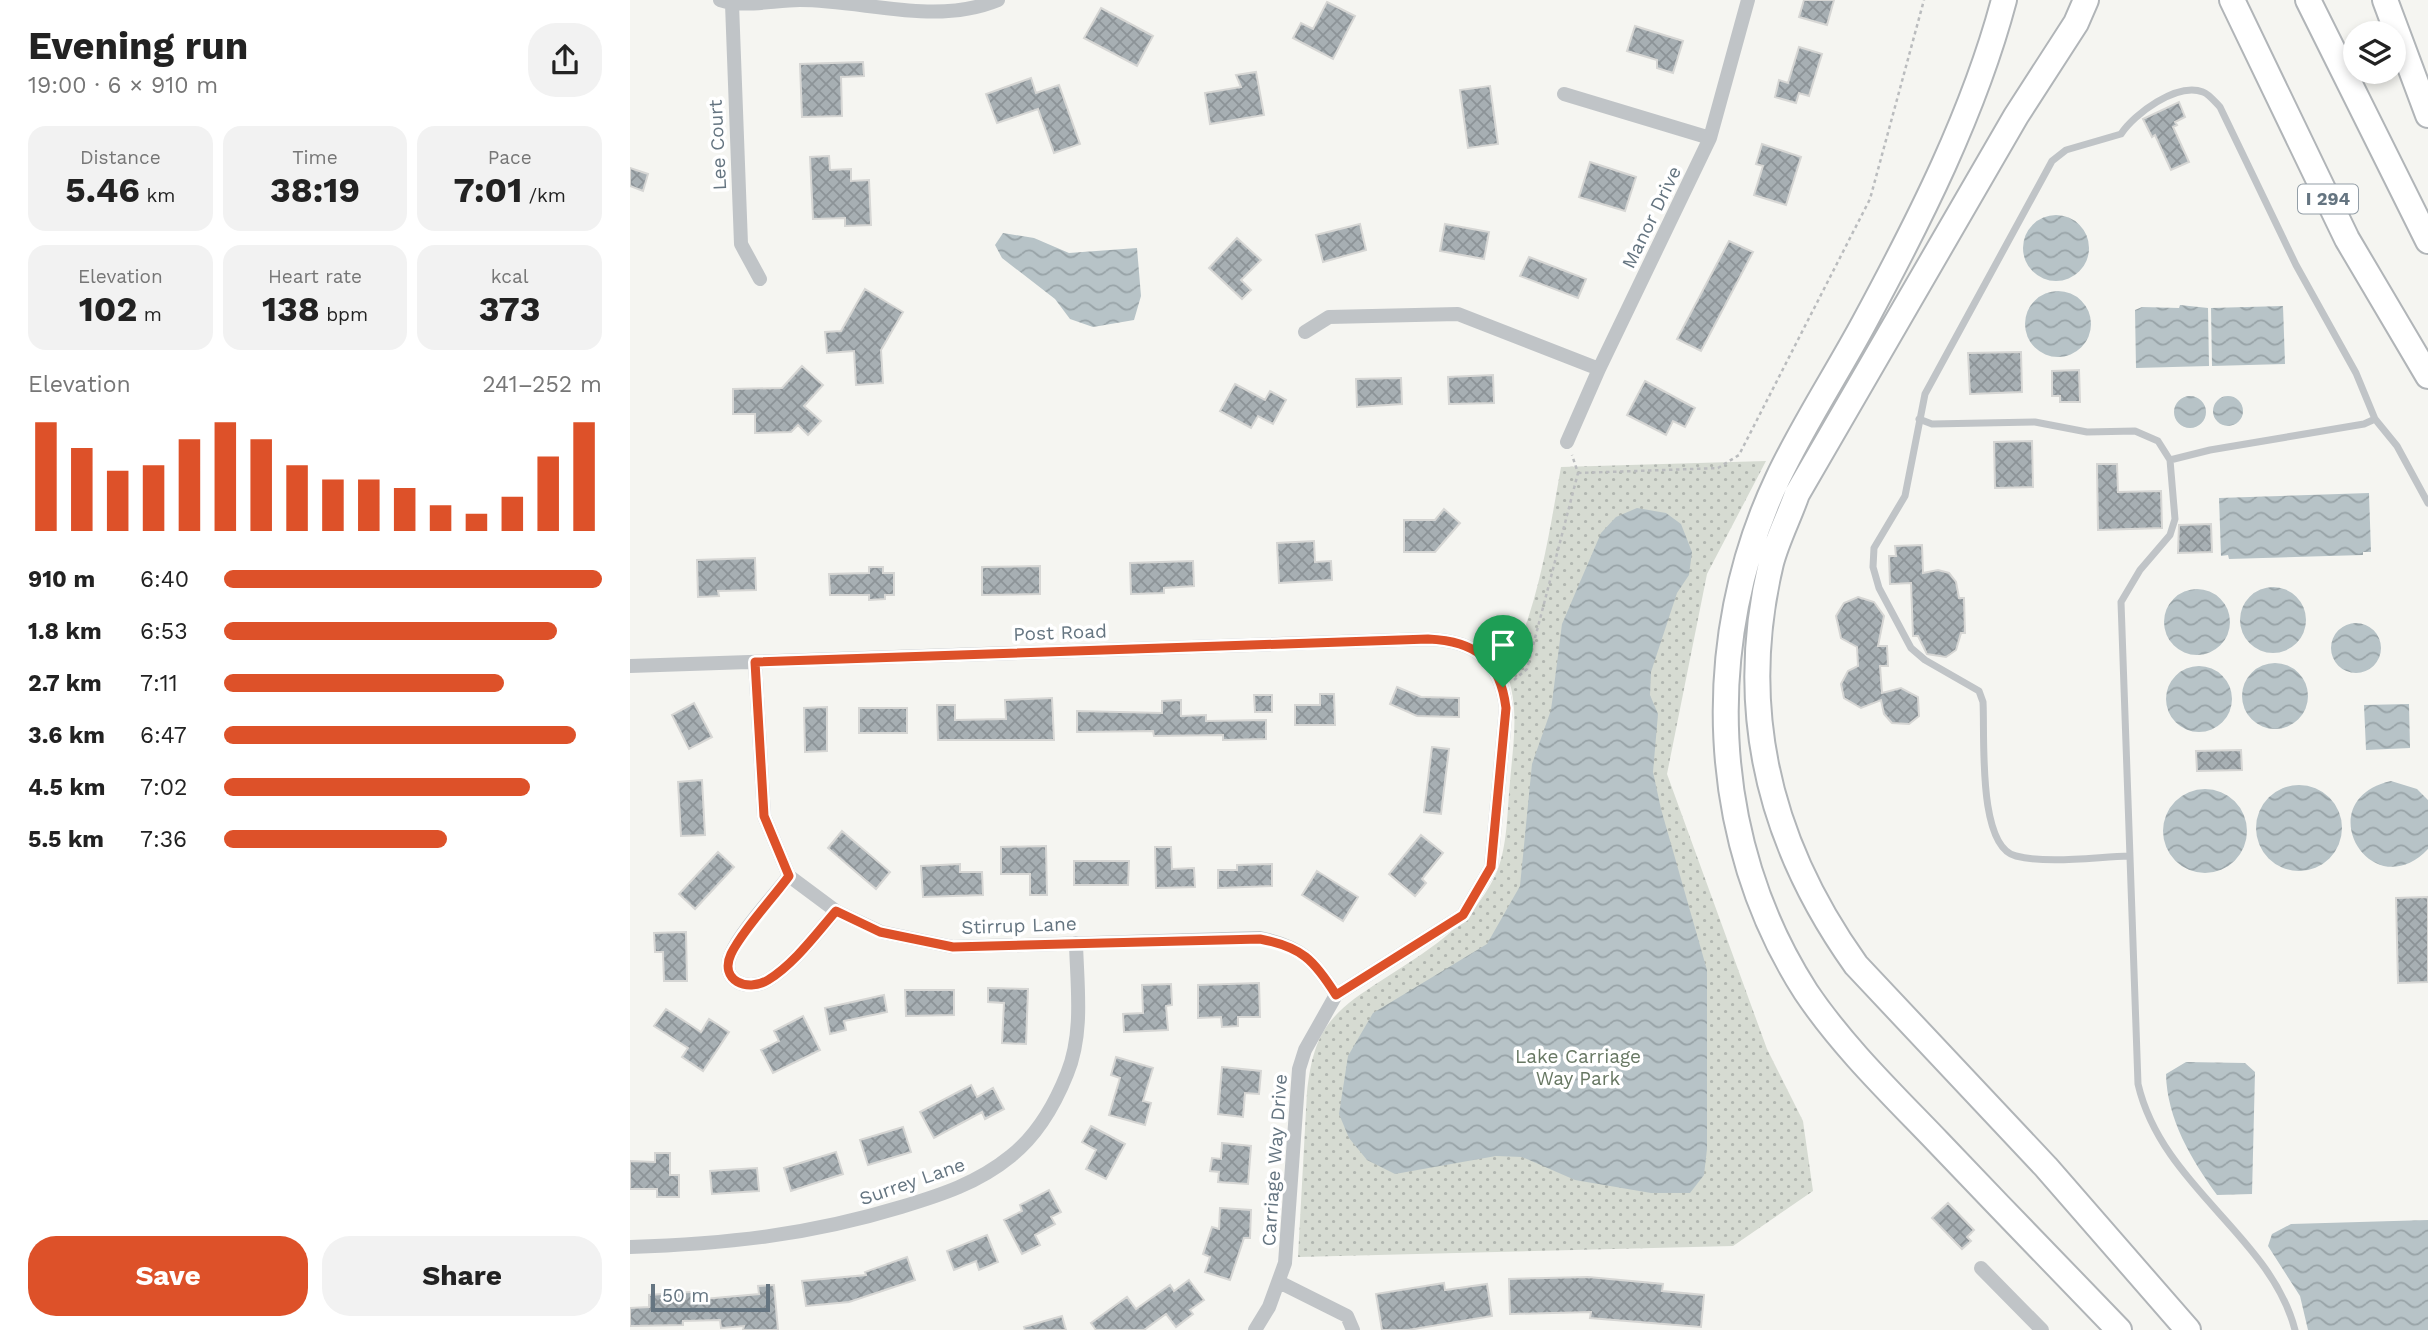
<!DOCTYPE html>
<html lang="en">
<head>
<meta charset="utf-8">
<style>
  :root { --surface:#fff; --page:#f2f2f2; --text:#222; --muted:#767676; --accent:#dd5129 }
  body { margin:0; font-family:"Work Sans",sans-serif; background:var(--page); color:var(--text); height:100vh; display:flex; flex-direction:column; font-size:26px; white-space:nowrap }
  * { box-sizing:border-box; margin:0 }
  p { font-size:23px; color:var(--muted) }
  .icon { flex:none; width:38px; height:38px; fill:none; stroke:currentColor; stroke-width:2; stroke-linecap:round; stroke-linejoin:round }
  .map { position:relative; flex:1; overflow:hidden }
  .side { display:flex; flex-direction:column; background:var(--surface); width:630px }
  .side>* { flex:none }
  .tools { position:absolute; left:1713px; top:21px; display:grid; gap:14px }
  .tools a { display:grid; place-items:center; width:63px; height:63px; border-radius:50%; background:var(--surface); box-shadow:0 4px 10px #0003; font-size:35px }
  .scale { position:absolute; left:21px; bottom:18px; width:119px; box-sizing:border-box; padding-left:7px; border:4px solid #657581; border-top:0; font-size:19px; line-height:24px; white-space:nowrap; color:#657581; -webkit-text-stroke:5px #fff; paint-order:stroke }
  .pin { position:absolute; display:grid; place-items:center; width:60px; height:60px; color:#fff; margin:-72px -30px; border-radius:50% 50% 50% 0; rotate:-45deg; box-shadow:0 0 7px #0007 }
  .pin .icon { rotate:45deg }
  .round { display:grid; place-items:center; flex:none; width:74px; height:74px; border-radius:28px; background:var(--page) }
  .headline { display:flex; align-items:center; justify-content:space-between; height:119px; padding:0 28px }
  h1 { font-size:38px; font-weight:700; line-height:52px }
  .stats { display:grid; grid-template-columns:repeat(3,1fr); gap:10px; height:119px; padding:7px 28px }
  .stats div { display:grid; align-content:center; border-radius:18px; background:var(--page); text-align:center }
  .stats b { font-size:35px; font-weight:700 }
  .stats small { font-size:19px; font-weight:400 }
  .stats p { font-size:19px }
  .chart { height:196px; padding:14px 28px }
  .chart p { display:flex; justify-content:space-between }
  .chart svg { width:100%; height:126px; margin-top:7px; stroke:var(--accent); stroke-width:6 }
  .action { display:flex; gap:14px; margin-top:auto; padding:14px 28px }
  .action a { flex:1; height:80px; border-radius:28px; background:var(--accent); color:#fff; font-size:28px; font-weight:700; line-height:80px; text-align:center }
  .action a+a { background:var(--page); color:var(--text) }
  ul { padding:0 28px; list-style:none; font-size:23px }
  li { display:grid; grid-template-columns:112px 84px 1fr; align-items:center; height:52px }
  li i { height:18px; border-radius:9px; background:var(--accent) }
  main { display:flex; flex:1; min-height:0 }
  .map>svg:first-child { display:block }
</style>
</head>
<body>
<main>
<section class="side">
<div class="headline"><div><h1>Evening run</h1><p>19:00 · 6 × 910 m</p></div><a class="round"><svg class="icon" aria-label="share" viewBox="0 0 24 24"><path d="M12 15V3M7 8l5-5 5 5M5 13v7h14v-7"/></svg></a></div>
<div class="stats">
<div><p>Distance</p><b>5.46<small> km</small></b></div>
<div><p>Time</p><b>38:19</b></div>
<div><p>Pace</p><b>7:01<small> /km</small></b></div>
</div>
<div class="stats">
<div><p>Elevation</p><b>102<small> m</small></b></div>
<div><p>Heart rate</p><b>138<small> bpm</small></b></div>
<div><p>kcal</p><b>373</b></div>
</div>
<div class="chart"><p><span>Elevation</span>241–252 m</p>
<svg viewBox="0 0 160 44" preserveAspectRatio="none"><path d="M5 44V6M15 44V15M25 44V23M35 44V21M45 44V12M55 44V6M65 44V12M75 44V21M85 44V26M95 44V26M105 44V29M115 44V35M125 44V38M135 44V32M145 44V18M155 44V6"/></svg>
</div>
<ul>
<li><b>910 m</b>6:40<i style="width:100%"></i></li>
<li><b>1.8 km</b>6:53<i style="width:88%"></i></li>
<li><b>2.7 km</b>7:11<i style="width:74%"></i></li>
<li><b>3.6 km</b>6:47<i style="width:93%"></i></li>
<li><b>4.5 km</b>7:02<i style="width:81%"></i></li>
<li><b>5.5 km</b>7:36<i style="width:59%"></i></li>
</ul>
<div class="action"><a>Save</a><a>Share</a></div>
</section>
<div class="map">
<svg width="1798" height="1330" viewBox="0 0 1798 1330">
  <defs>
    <pattern id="park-dots" width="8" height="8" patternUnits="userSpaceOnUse" patternTransform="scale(1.75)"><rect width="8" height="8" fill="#d6dbd2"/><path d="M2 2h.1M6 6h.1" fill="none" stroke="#b1b6b0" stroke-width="1.8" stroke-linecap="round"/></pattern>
    <pattern id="water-waves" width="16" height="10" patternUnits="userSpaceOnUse" patternTransform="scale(1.75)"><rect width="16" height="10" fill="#b7c3c7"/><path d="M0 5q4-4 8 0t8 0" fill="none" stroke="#98a3a7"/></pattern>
    <pattern id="building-cross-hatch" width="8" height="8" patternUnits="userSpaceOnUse" patternTransform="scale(1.75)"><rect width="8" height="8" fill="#a7afb3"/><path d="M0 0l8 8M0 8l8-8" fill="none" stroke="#8c9397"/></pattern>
  </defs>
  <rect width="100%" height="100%" fill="#f5f5f1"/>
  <path fill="url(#park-dots)" d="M1136,461L1077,574L1037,774L1137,1049L1173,1121L1183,1191L1103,1246L668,1257L677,1092C680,1067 684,1042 700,1022C713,1005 731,994 749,982C795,952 840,927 865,876C878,849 877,811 880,782C883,744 890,707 876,671C908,611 919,534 931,467Z"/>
  <path fill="url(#water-waves)" d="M1393 248a33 33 0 1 1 66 0a33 33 0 1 1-66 0Z
    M373,233L404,238L439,253L507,248L511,296L504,320L463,327L440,319L425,299L372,258L365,245Z
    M1395 324a33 33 0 1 1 66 0a33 33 0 1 1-66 0Z
    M1550,305L1578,308L1579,366L1506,368L1505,310L1512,307L1549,308Z
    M1653,306L1655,364L1582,366L1581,308Z
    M1583 411a15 15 0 1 1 30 0a15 15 0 1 1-30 0Z
    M1544 412a16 16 0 1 1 32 0a16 16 0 1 1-32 0Z
    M1739,493L1741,552H1733V555L1599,559L1598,555L1591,556L1589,498Z
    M1007,508L1036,513L1051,524L1062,552L1059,575L1047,593L1021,672L1020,695L1028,714L1023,772L1031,809L1077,970V1149L1074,1175L1060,1193H1021L945,1180L892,1157L866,1156L765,1174L737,1160L719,1138L709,1114L718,1056L743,1013L857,944L890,886L902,764L921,710L932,624L971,533L986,517Z
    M1610 620a33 33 0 1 1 66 0a33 33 0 1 1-66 0Z
    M1534 622a33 33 0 1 1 66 0a33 33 0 1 1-66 0Z
    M1701 648a25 25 0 1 1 50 0a25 25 0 1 1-50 0Z
    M1612 696a33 33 0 1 1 66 0a33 33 0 1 1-66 0Z
    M1536 699a33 33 0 1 1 66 0a33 33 0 1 1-66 0Z
    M1779,704L1780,748L1736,750L1734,705Z
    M1761,781L1787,789L1798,800V849C1741,909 1677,800 1761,781Z
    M1626 828a43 43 0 1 1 86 0a43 43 0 1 1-86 0Z
    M1533 831a42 42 0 1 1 84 0a42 42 0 1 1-84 0Z
    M1556,1062L1615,1063L1625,1072L1622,1194L1587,1195C1561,1159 1537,1119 1536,1074Z
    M1798,1220V1330H1678L1670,1296L1638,1246L1642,1234L1661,1224Z"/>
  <path fill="url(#building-cross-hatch)" stroke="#d6d6d4" stroke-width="2" d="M1174,0H1204L1197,25L1169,17Z
    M697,2L725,16L703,59L663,38L671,23L683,29Z
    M471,8L523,36L507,66L454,38Z
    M1005,26L1053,41L1043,73L1027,68V60L997,51Z
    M1169,47L1192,54L1179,96L1169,93L1166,103L1145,97L1149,80L1158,83Z
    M233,62L234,76L211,77L212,116L172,117L170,64Z
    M626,72L634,115L580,124L575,93L611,87L606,75Z
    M401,78L406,93L429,85L450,144L424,153L408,109L367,123L356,94Z
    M860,86L868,144L838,148L830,90Z
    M1549,102L1555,117L1545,122L1547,125L1543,127L1559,162L1541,170L1525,135L1522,137L1513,119Z
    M1132,144L1171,157L1156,205L1124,195L1133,166L1126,164Z
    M199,156L200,170L221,169V181L239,180L241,225L215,226V218L183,219L180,157Z
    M960,162L1006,177L995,211L949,197Z
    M0,168L18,174L13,191L0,186Z
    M730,224L736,250L693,262L686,235Z
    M815,224L859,232L854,259L810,251Z
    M607,238L631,260L611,280L621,290L612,299L579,268Z
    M1099,241L1123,252L1071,351L1047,339Z
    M899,257L956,279L948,298L890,276Z
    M235,289L273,312L251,350L253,383L226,385L224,351L197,353L195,332L211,331Z
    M1391,352L1392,392L1340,394L1338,353Z
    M172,366L193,385L174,406L191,421L178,435L168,425L161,432L125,433V414H103V389L152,388Z
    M1449,370L1450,402H1430V396H1422V371Z
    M863,375L864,403L819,404L818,377Z
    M771,378L772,404L727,407L726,379Z
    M1015,381L1065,408L1055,427L1043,421L1036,435L997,415Z
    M605,384L635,400L640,391L656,400L643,424L628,416L621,428L590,411Z
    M1402,441L1403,487L1365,488L1364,442Z
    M1467,464H1487L1488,492L1531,491L1532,528L1468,530Z
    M814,509L830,523L805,552H774V520H805Z
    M1581,524L1582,552L1548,553L1549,525Z
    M684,541L685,562L701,561L702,580L649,583L647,543Z
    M1292,545L1293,573L1308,570L1319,573L1326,582L1329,598H1334L1335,633H1331L1326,650L1316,657L1297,654L1288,636H1283L1281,583L1260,584L1259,556H1266L1265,546Z
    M125,558L126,590L88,591L89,596L68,597L67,560Z
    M563,561L564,586L534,588V593L501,594L500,563Z
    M410,566V594L352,595V567Z
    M239,567H253V573H264V595H255V599L239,600V595H200L199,574L239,573Z
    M1228,597L1244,602L1254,616L1248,646H1257L1258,666H1250L1252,693L1271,688L1288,697L1289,716L1279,724L1262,723L1254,714L1251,700L1231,708L1214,698L1211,684L1218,671L1228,666L1227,647L1211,638L1206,616L1214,603Z
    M767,687L791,697L829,698V717L787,716L760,704Z
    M690,694H704L705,725H665V705H690Z
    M624,695H642V712H625Z
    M422,698L424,740H308L307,705H325V720L376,719L375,700Z
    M551,700V716L576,715V721L636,720V739L593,740V735L524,736L523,731L447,732V711L532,713V701Z
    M64,703L82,737L59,749L42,715Z
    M197,707V751L175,752L174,708Z
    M229,708H277V733H229Z
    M802,747L819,749L811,814L794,812Z
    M1611,750L1612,770L1567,771L1566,751Z
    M72,780L75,835L51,836L48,782Z
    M212,831L260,872L246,889L198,848Z
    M791,835L813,853L792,879L796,883L785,896L759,874Z
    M416,846L417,895H400V874H371V847Z
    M525,847H541L542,869L564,868L565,887L526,888Z
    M88,852L104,867L65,909L49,894Z
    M444,861H499L498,885H444Z
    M330,864V872H352L353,895L293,897L291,866Z
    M642,864V886L588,888V870H607V865Z
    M687,871L728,897L713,921L672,895Z
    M1798,897V982L1768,983L1766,898Z
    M56,932L57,981H34L33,952H25L24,933Z
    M629,983L630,1017H608V1026L592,1027L591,1017L568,1018V985Z
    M541,984L542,1005L536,1006L538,1030L494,1032L493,1014L513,1013L512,985Z
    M358,988L398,989L396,1044L372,1043L374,1003L358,1002Z
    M275,990H324V1015L276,1016Z
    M254,995L257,1012L214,1021L216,1030L200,1034L195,1008Z
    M36,1009L71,1032L79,1019L99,1032L73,1071L52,1057L58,1048L24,1026Z
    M173,1016L190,1050L143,1073L131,1050L149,1041L144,1031Z
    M486,1057L523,1068L513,1101L521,1103L515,1125L479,1115L490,1078L481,1075Z
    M592,1067L631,1071L629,1094L615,1093L613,1117L588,1114Z
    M341,1085L347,1097L363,1088L374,1109L355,1119L352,1112L304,1138L290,1112Z
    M461,1126L495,1144L476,1179L456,1169L466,1150L452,1142Z
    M273,1127L281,1152L238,1165L230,1140Z
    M592,1143L621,1146L618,1184L588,1182L589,1172L580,1171L582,1158L591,1159Z
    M206,1152L213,1174L161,1191L154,1168Z
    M25,1153H40V1175H49V1197H27V1189H0V1161L25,1162Z
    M127,1168L129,1191L82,1194L80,1171Z
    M419,1190L431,1212L421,1217L425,1224L405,1235L410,1245L392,1254L374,1220L392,1211L390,1205Z
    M1318,1203L1344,1230L1337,1237L1341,1241L1332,1249L1302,1218Z
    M590,1208L621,1210L620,1238H614L600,1280L575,1272L580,1257L573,1254L582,1227L589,1229Z
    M357,1235L368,1262L349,1270L346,1261L324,1270L317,1251Z
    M277,1257L285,1280L219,1302L176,1306L172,1281L236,1275L235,1272Z
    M958,1277L1033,1284L1032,1291L1074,1295L1071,1327L960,1318L961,1312L880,1314L879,1279Z
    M559,1280L574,1300L560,1310L563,1314L546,1327L536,1314L514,1330H466L461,1323L497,1297L506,1309L540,1285L544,1291Z
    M814,1283L815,1290L857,1284L862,1316L778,1330H752L746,1294Z
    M144,1285L148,1330H113L114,1326L91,1328L90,1320L53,1321V1325L0,1326V1308L19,1307V1295L74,1291V1299L129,1294L128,1286Z
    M432,1316L436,1330H395L394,1327Z"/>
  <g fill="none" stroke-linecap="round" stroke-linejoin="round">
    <defs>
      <path id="highway" d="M1374,0C1344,113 1289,221 1234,323C1206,375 1173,425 1148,478C1071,640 1078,840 1176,992C1213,1047 1262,1094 1308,1142C1368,1205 1428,1267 1489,1330
        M1456,0L1446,23L1386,116L1167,494C1159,517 1147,540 1141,563C1106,710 1139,843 1226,965L1416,1167L1558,1330
        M1602,0L1717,239L1798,376
        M1678,0L1798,241
        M1755,0L1798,115"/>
    </defs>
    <use href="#highway" stroke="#b1b5b8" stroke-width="28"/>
    <path stroke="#babcbe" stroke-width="2.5" stroke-dasharray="3.5 3.5" stroke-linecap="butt" d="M948,473L1088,468L1109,455L1240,199L1294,0
      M884,680L897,669L948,473L942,455"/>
    <path stroke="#c0c4c7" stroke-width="7" d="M1289,419L1302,424L1405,422L1457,432L1505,431L1528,441L1540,460L1545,519L1540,535L1510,570L1491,602L1508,1084C1532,1187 1641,1236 1665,1330
      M1540,460L1580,450L1734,424L1745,419
      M1499,856C1465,857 1418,864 1386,856C1347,847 1355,735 1353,702L1349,691L1295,660L1281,648L1249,588L1243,567L1244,548L1275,496L1295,394L1422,161L1436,150L1491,134C1504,114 1547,82 1573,92C1579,94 1585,102 1590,107L1666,265L1726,373L1745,419L1767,446L1798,503"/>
    <path stroke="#c0c4c7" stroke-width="14" d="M90,0C115,8 144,0 170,0C235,0 305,26 368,0
      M102,4L111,244L130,279
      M934,94L1080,138
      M675,332L699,317L828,314L969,369
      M937,442L969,369L1080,138L1118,0
      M125,662L134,816L159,876L206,911L251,932L323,947L630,938C672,947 684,960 706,995
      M0,666L798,639C846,641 870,660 876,708L861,867L833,915L706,995L675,1050L669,1069L655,1263L639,1307L625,1330
      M159,876C143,897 111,931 101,954C89,980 117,993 138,980C164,964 186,934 206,911
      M0,1247C96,1244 179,1235 271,1207C311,1195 348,1183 381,1156C406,1136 425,1104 437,1074C454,1033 447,985 446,943
      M1351,1268L1412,1330
      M649,1282L717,1316L723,1330"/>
    <use href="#highway" stroke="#fff" stroke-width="24"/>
  </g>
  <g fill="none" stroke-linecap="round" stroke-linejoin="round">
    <defs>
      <path id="route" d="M798,639C846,641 870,660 876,708L861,867L833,915L706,995C684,960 672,947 630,939L323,947L250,932L206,911C186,934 164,964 138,980C117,993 89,980 101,954C112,931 143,898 159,876L134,816L125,662Z"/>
    </defs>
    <use href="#route" stroke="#fff" stroke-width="14"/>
    <use href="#route" stroke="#dd5129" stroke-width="9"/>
  </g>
  <g text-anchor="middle" stroke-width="7" stroke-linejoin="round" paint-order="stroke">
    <rect fill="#fff" stroke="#939ea7" stroke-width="2" x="1668" y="184.5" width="60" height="29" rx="5"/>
    <g font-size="18" font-weight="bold" fill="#657581">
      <text x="1698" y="205">I 294</text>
    </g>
    <g font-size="19" fill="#657581" stroke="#fff">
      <text transform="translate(87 145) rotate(-93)" y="7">Lee Court</text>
      <text transform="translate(1021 217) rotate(-64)" y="7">Manor Drive</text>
      <text transform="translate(430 632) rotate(-2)" y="7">Post Road</text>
      <text transform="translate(389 925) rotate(-2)" y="7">Stirrup Lane</text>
      <text transform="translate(644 1160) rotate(-86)" y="7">Carriage Way Drive</text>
      <text transform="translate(282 1181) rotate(-19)" y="7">Surrey Lane</text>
    </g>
    <g font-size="19" fill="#687863" stroke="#fff">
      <text x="948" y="1063">Lake Carriage<tspan x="948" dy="22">Way Park</tspan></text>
    </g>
  </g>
</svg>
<div class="tools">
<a><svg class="icon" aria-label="layers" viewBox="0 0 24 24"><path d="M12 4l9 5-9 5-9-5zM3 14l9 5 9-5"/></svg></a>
</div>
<div class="scale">50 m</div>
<div class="pin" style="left:873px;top:687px;background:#1e9e55"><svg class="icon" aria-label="arrive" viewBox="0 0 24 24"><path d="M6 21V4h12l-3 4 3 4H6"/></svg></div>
</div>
</main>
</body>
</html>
